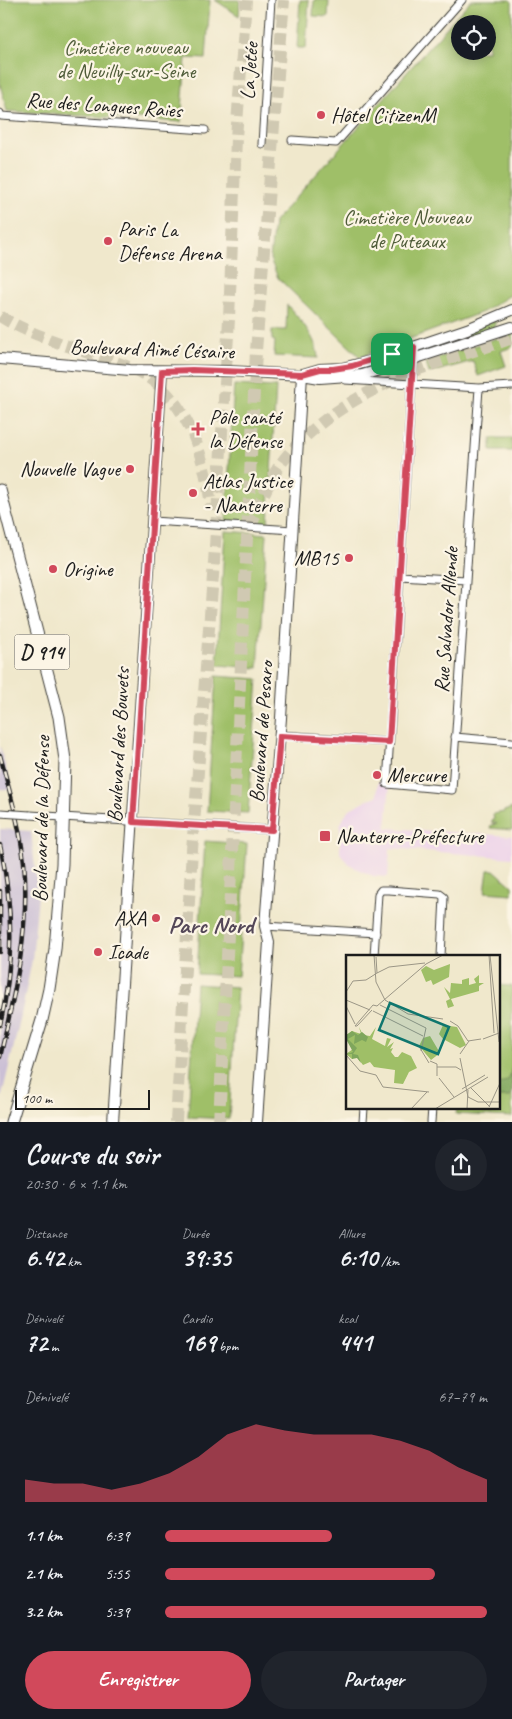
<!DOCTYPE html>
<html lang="fr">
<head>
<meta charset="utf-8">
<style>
  :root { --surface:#171b24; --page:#20242c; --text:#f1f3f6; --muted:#9ea1a6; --accent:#d1495b }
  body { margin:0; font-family:Caveat,sans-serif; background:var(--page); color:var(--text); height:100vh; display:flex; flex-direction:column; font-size:19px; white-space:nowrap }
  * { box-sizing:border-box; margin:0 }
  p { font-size:16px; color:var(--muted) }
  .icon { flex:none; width:28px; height:28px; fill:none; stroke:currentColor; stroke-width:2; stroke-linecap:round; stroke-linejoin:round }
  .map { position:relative; height:1122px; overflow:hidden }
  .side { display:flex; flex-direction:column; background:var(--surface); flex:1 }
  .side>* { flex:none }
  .tools { position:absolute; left:451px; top:15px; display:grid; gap:10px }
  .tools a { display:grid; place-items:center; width:45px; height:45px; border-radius:50%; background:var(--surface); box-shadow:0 2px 12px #0003; font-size:25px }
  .scale { position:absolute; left:15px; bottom:12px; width:135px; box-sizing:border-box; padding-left:5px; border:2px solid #1c1c1c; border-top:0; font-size:14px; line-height:18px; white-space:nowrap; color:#1c1c1c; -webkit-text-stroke:4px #fcf5e5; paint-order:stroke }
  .pin { position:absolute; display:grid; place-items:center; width:42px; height:42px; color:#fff; margin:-21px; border-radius:10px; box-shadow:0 2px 8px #0006 }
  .round { display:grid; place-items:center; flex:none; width:52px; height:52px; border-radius:26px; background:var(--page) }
  .summary { display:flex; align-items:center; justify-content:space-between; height:85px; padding:0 25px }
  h1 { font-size:28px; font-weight:700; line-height:38px }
  .metrics { display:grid; grid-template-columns:repeat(3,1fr); gap:8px; height:85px; padding:5px 25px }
  .metrics div { display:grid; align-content:center }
  .metrics b { font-size:25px; font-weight:700 }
  .metrics small { font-size:14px; font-weight:400 }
  .metrics p { font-size:14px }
  .chart { height:140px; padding:10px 25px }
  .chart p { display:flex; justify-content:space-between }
  .chart svg { width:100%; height:90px; margin-top:5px; fill:var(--accent); opacity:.7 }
  .primary-button { display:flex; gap:10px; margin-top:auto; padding:10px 25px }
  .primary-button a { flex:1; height:58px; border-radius:30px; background:var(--accent); color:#fff; font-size:20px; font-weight:700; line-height:58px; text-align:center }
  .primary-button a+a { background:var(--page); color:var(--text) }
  ul { padding:0 25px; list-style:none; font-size:16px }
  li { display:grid; grid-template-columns:80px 60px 1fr; align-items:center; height:38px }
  li i { height:12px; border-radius:6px; background:var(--accent) }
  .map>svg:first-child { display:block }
</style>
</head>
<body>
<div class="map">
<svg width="512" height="1122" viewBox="0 0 512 1122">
  <rect width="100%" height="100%" fill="#fcf5e5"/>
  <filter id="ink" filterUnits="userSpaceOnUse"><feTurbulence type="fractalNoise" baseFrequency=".02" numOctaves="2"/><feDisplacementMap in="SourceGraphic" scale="10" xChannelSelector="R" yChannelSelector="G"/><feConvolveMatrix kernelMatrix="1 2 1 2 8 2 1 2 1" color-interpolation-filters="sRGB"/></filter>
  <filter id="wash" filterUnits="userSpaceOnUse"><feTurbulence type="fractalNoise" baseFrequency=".0096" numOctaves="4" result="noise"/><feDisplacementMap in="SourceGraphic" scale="20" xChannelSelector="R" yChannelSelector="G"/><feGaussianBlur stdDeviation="1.12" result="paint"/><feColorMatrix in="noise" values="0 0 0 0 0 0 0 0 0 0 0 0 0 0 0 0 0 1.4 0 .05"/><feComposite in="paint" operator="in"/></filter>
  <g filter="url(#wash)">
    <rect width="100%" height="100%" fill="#f0e8cc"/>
    <path fill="#ecd1ea" d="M378,782L390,783L386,828L512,836V858L390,848L388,877L373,876L357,869L348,863L340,853V825L348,810L367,800L377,796Z"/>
    <path fill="#cbbfd5" d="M0,746L7,773L12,790L0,789Z
      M0,829L31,831L38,895L32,960L20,1020L0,1104Z"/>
    <path fill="#9fbf67" stroke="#5e6e42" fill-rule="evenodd" d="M0,0H210L206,59L186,58L181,122L7,111L0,84Z
      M215,0H240L239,16Z
      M300,0H309L306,48H297Z
      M314,0H329L328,17L313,16Z
      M471,0H510L512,2V294L483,312L360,357L278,278L270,259L274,222ZM460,24H488V51H460Z
      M287,305C300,319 317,338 318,358L274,356L275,341L272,340V330H286Z
      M496,320L493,330L424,353L422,347Z
      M512,333V347L501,351L506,366L478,376L473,361L429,373L426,362Z
      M234,385L276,387L268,523L226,521Z
      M491,438H512V451H491Z
      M225,531L267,534L258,668L217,665Z
      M216,676L258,679L248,813L207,811Z
      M512,808V830L490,828L491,825L497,824L496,823H492V820L494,819L493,814L504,812V811Z
      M205,841L247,844L238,976L197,974Z
      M488,870H494L512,886V894L485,892Z
      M196,984L237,987L229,1119L188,1117Z
      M498,985L512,986V1117L456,1114L457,1108H498Z"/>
    <path fill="#7fa65c" stroke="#4e613c" d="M512,1067V1092L510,1097H498V1085L509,1079Z"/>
  </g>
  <g filter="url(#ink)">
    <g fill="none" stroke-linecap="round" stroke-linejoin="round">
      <path stroke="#d0c9b2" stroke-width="12" stroke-dasharray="12 6" stroke-linecap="butt" d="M0,316C20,329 41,336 62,344C85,352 108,358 131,368C185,391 204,452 211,506
        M251,527C260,502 270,476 287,456C322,414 372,388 422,368C452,357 483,349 512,338
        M176,1122L192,850L214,563L229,319L236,138L246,0
        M219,1122L256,351L284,0"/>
      <defs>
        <path id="street" d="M0,113L1,116L205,130
          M292,140L336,143L462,0
          M262,144L271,0
          M414,347L387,784L452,790L479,388
          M345,380L479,388L512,386
          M152,521L293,530
          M400,576L466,580
          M280,735L389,742
          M455,737L512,742
          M30,815L273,830
          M265,926L376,933
          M374,956L378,894L381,890H389L440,894L444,897L441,956
          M363,1122L364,1108
          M431,1122L432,1108"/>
        <path id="secondary" d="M0,359L130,370L229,371L302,375L320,378L362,375L376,371L512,327
          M303,374L320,369L342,368L375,360L467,329L512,310
          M113,1122L162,371
          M257,1122L269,942L265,926L281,718L302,375"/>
        <path id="primary" d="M0,490L59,717L65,760L62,864L55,949L49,989L42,1020L11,1122"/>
      </defs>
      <use href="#street" stroke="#3c3b36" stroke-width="9"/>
      <use href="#secondary" stroke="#3c3b36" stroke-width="12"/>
      <use href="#primary" stroke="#3c3b36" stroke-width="13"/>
      <use href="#street" stroke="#fff" stroke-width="7"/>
      <use href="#secondary" stroke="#fff" stroke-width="10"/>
      <use href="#primary" stroke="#fff" stroke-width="11"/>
      <defs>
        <path id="rail" d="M0,755C9,790 20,825 24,862C30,929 15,992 0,1057
          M0,845C13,904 14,966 0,1025
          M0,891V952"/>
      </defs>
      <use href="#rail" stroke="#1c1c1c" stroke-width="4.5"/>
      <use href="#rail" stroke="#fcf5e5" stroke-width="2.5" stroke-dasharray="8" stroke-linecap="butt"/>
      <defs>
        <path id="street-bridge" d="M0,813L30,815"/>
      </defs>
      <use href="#street-bridge" stroke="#3c3b36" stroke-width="9" stroke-linecap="butt"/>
      <use href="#street-bridge" stroke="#fff" stroke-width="7"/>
    </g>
  </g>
  <g fill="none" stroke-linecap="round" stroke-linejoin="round" filter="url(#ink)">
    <defs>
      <path id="route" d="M414,347L389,742L280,736L272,830L133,822L162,371L192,370L302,374L320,369H333L352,366Z"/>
    </defs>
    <use href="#route" stroke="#fff" stroke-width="10"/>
    <use href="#route" stroke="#d1495b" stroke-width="6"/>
  </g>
  <g fill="#d1495b" stroke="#fcf5e5" stroke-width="2">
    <circle cx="321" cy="115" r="5"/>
    <circle cx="108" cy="241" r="5"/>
    <path d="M195.5 421.5h5v5h5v5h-5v5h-5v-5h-5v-5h5z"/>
    <circle cx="130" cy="469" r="5"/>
    <circle cx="193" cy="493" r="5"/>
    <circle cx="349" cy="558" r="5"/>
    <circle cx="53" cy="569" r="5"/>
    <circle cx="377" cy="775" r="5"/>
    <rect x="319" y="830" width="12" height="12" rx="2.5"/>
    <circle cx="156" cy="918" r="5"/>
    <circle cx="98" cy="952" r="5"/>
  </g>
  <g text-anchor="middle" stroke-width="4.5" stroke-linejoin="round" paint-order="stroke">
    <rect fill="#fcf5e5" stroke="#5f5d58" stroke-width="1" x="14.5" y="634.5" width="55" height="35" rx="4"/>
    <g font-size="20" font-weight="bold" fill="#1c1c1c">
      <text x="42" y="659">D 914</text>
    </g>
    <g font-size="21" fill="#505d3a" stroke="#fcf5e5">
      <text x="126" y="54">Cimetière nouveau<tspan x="126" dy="24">de Neuilly-sur-Seine</tspan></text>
      <text x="407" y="224">Cimetière Nouveau<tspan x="407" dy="24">de Puteaux</tspan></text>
    </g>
    <g font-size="21" fill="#1c1c1c" stroke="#fcf5e5">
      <text transform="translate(249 71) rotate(-86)" y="7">La Jetée</text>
      <text transform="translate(104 105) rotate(4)" y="7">Rue des Longues Raies</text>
      <text transform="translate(152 349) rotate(2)" y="7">Boulevard Aimé Césaire</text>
      <text transform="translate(446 620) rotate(-86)" y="7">Rue Salvador Allende</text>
      <text transform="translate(261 732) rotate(-86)" y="7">Boulevard de Pesaro</text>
      <text transform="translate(118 745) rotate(-87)" y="7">Boulevard des Bouvets</text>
      <text transform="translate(41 819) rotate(-89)" y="7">Boulevard de la Défense</text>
    </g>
    <g font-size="21" fill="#1c1c1c" stroke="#fcf5e5" text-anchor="start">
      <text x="331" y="122">Hôtel CitizenM</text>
      <text x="118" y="236">Paris La<tspan x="118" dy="24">Défense Arena</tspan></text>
      <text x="209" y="424">Pôle santé<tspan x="209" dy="24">la Défense</tspan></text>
      <text x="120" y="476" text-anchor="end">Nouvelle Vague</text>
      <text x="203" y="488">Atlas Justice<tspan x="203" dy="24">- Nanterre</tspan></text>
      <text x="339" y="565" text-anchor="end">MB15</text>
      <text x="63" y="576">Origine</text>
      <text x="387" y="782">Mercure</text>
      <text x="336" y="843">Nanterre-Préfecture</text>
      <text x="146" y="925" text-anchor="end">AXA</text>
      <text x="108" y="959">Icade</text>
    </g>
    <g font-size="24" font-weight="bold" fill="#544758" stroke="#fcf5e5">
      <text x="211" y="933">Parc Nord</text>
    </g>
  </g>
  <g transform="translate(346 955)">
    <rect width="154" height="154" fill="#f0e8cc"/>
    <path d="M104,9L103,22L87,30L85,25L80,27L75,15L80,11L88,15ZM133,20V28H138L133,31V36L105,44L108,51L102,53L100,46L104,44L98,32L104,38L105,28L116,29V25L123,23V30L130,28L128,24ZM97,70L111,72L120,90L114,93L97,84L93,79ZM13,72L17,80L24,81L30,72L26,84L39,91L41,83L45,84L41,92L48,87L44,94L47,93L45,97L49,102H52L56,97L65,101L71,113L63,117L57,129L48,128L49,115L28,112L24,107L17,110L10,101L6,104L0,99L7,94L0,81L6,76L15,79ZM84,81L94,98L85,105L73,91L77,83Z" fill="#9fbf67"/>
    <path d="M6,76L12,80L16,77L22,82L20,87L16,85L8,89L9,80L2,84L11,93L7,99L12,100L15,108L11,103L6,104V99H1L7,97L0,84V80Z" fill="#7fa65c"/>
    <path fill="none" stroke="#9b9686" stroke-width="1" d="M28,0L30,27L39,45M143,0L148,78M144,0L153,87M31,18L43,12L79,8M0,37L7,26L20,25L31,18L30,2M0,45L24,55M39,45L62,59L97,64M34,50L80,73L75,96M0,51L9,69M26,55L11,71H9L27,50L31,51L80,9L97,0M27,56L77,81M104,66L112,71L122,86L135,84M137,84L153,78M74,93L83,108M114,99L123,86M0,100L14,116L30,120L37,132L83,137M114,103L122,142L132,147H154M84,106L91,109V121M91,112H110L115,115M93,123L108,142M125,133L144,152M116,134L139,120M143,152L154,128M65,154L81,137M89,154L142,122M121,154L122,135"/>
    <path fill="#0f766e" fill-opacity="0.15" stroke="#0f766e" stroke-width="2.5" d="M44,48L103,72L92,99L33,75Z"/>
    <rect width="154" height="154" fill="none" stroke="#1c1c1c" stroke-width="2.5"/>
  </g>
</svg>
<div class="tools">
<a><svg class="icon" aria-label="locate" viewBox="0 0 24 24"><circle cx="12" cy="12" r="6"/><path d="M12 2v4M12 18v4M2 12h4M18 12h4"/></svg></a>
</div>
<div class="scale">100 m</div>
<div class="pin" style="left:392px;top:354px;background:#1e9e55"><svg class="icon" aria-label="arrive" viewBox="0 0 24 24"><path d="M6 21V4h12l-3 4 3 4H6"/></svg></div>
</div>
<section class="side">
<div class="summary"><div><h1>Course du soir</h1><p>20:30 · 6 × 1.1 km</p></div><a class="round"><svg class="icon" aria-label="share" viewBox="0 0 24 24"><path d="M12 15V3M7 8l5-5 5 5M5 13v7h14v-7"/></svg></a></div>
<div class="metrics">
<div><p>Distance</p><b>6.42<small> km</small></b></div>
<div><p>Durée</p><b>39:35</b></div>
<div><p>Allure</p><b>6:10<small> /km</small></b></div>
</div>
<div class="metrics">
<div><p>Dénivelé</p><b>72<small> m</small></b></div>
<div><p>Cardio</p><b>169<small> bpm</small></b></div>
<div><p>kcal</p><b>441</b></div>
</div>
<div class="chart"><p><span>Dénivelé</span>67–79 m</p>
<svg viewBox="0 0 160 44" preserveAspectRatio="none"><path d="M0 44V33L10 35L20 35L30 38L40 35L50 30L60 22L70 11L80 6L90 9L100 11L110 11L120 11L130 14L140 19L150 27L160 33V44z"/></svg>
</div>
<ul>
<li><b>1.1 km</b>6:39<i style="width:52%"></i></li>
<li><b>2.1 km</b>5:55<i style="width:84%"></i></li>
<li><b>3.2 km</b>5:39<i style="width:100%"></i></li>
</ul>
<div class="primary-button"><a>Enregistrer</a><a>Partager</a></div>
</section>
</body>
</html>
